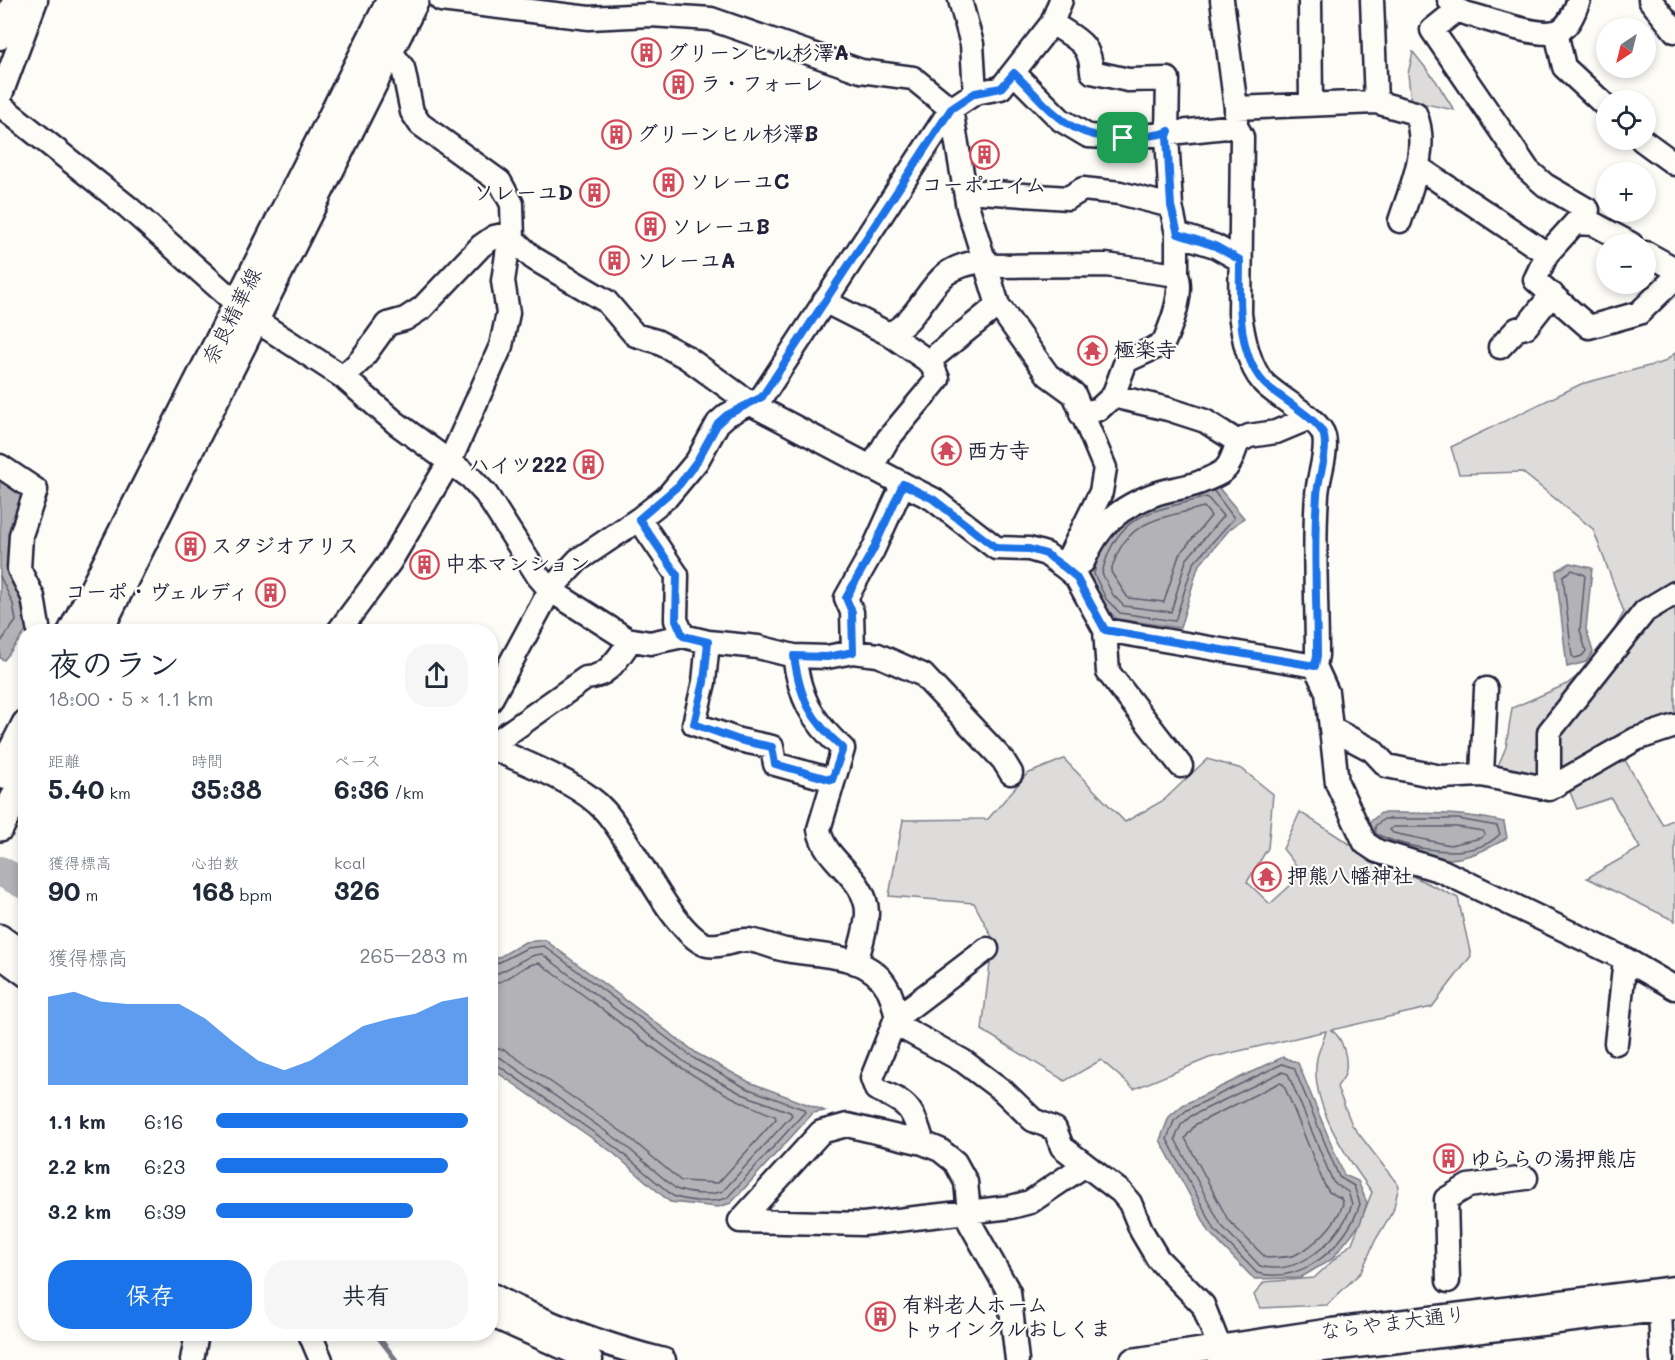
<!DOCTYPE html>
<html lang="ja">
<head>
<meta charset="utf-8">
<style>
  :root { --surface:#fff; --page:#f6f6f7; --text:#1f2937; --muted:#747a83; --accent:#1a73e8 }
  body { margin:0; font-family:Mali,"Klee One",sans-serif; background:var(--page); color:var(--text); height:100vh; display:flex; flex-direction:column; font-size:22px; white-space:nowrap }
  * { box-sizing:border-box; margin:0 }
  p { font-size:20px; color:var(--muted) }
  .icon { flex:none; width:33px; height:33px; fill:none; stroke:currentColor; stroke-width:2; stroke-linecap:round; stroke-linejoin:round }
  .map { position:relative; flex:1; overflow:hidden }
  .sheet { position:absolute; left:18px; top:624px; width:480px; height:717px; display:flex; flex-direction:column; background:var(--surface); border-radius:24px; box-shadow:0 3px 9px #0003 }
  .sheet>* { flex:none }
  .needle { width:39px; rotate:215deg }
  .tools { position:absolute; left:1596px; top:18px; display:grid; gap:12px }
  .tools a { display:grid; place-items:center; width:60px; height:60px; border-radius:50%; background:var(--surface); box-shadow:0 3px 9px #0003; font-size:30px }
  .pin { position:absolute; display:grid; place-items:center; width:51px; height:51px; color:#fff; margin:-26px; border-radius:12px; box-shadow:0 3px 9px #0006 }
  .round { display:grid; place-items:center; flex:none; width:63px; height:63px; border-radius:24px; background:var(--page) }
  .headline { display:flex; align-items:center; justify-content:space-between; height:102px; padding:0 30px }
  h1 { font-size:33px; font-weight:800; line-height:45px }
  .metrics { display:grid; grid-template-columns:repeat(3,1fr); gap:9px; height:102px; padding:6px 30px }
  .metrics div { display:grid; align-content:center }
  .metrics b { font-size:26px; font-weight:800 }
  .metrics small { font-size:16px; font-weight:400 }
  .metrics p { font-size:16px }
  .chart { height:168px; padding:12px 30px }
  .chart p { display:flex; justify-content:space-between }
  .chart svg { width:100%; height:108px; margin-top:6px; fill:var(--accent); opacity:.7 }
  .action { display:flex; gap:12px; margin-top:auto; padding:12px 30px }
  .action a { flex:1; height:69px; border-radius:24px; background:var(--accent); color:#fff; font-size:24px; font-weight:800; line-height:69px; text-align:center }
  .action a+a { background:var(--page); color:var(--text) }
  ul { padding:0 30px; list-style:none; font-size:20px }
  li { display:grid; grid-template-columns:96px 72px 1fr; align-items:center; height:45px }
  li i { height:15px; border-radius:8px; background:var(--accent) }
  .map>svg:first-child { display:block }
</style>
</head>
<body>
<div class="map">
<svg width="1675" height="1360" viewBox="0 0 1675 1360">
  <rect width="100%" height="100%" fill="#fdfcf7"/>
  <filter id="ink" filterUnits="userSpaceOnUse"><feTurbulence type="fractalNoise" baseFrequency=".0167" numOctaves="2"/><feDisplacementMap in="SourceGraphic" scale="12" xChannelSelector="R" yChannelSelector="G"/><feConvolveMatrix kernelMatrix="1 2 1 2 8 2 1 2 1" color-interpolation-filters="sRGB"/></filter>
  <g filter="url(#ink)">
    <path fill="#dddcdb" stroke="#807f8b" stroke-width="1.5" d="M1413,52L1436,81L1454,110L1411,101L1408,74Z
      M1675,353V715L1615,743L1663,825L1675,818V921L1587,878L1640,848L1611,798L1577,809L1561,770L1547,775L1498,766L1506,747L1512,708L1567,684L1598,660L1624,612L1593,529L1522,472L1459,474L1451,447L1581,384L1664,362Z
      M1064,759L1125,822L1164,800L1207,759L1242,769L1273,794L1268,848L1247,882L1270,904L1303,874L1283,849L1300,812L1359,850L1458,898L1471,956L1432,1007L1331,1030C1343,1037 1349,1060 1345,1074C1344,1078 1339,1083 1337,1087L1352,1125L1399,1186L1393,1211L1376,1239L1361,1272L1327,1305L1260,1308L1254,1295L1264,1282L1314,1278L1352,1243L1372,1192C1347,1158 1309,1103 1317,1058C1319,1049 1324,1040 1326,1031L1209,1058L1134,1089L1101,1060L1065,1081L982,1030L993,939L974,903L889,896L903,820L988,819L1027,774Z"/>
    <path fill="#b2b2b7" stroke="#787885" stroke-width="1.5" d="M0,476L26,493L31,625L4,660L0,658Z
      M1213,481L1244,518L1229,530L1198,567L1180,628L1117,619L1101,603L1087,573L1100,533L1126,507Z
      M1570,563L1592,568L1586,629L1593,652L1586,662L1567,667L1556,571Z
      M1381,813C1423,813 1463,812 1504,822L1507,838C1490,848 1470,858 1450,859C1430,859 1388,846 1370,837L1367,824Z
      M545,940L698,1054L749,1082L825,1111L813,1113L731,1203L718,1207L670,1202L612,1152L491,1068V962L525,942Z
      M1283,1057L1298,1063L1344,1175L1358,1181L1367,1203L1360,1224L1332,1259L1300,1278L1254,1279L1210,1233L1160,1140L1169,1117L1183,1105Z"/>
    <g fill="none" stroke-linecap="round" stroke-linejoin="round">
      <path stroke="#5c5c6d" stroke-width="1.5" d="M1207,497L1223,516L1186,560L1171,612L1124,606L1113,595L1102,573C1117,511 1153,512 1207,497Z
        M1204,507L1211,516L1179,555L1164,602L1128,598L1111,572C1124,520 1158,519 1204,507Z
        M1096,564L1094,574L1106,599L1120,613L1175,621L1193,564L1234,518L1213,490
        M1572,570L1585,575L1580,630L1586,651L1582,656L1575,658L1572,656L1563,576Z
        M0,576L13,604L16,621L0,643
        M1384,819H1458L1497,826L1500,834C1472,863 1409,849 1376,834L1375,826Z
        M1393,827H1457L1483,831L1485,834L1481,838L1450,845L1393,833L1390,830Z
        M490,967L527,948L544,946L695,1059L746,1088L803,1109L805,1112L727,1198C711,1203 689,1202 673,1196L616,1148L496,1064L490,1063
        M490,975C509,973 522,955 542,954L690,1066L742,1094L790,1112L792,1115L723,1191C710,1196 689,1194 676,1189L621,1142L501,1058L490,1056
        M490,984C509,983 521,964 539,963C620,1018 680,1081 775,1116L776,1119L718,1183L681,1181L625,1134L505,1050L490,1047
        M1282,1064L1294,1068L1339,1177L1354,1186L1360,1204C1347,1245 1303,1285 1257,1273L1215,1230L1167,1139L1174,1121L1187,1110Z
        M1282,1072L1288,1074L1333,1182L1348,1192L1352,1204C1341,1239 1299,1277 1260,1266L1221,1225L1175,1139L1181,1125L1191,1116Z
        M1279,1083L1283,1084L1288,1095L1324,1184L1329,1192L1341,1198L1343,1204C1336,1225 1314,1246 1295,1255C1287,1258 1275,1257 1266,1258L1228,1220L1185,1138L1196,1124Z"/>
      <path stroke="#787885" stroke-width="5" d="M376,1334L396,1360"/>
      <path stroke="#b2b2b7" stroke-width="30" d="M0,871L26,885"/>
      <defs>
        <path id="minor" d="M441,0L589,18L650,15L711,19L861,71L913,78L951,109L968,208L998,305L1048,375L1074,394L1105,468L1101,492L1064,567L1076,577L1105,630L1315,666
          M960,0L972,44L975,93
          M1222,0L1236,108V126L1242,137L1240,314C1243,336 1248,365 1263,382C1275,396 1320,419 1324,436C1328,453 1318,476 1317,495C1313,548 1317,602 1317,655L1315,666L1327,692L1337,783L1365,843L1377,851L1442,871L1625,959L1675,988
          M1310,0L1311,104
          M1372,0L1376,102
          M1449,0L1457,10L1468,14C1489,19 1535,37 1555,32C1569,29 1574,12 1579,0
          M1650,0L1675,31
          M1457,10L1432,30L1528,170L1545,185L1588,210
          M1556,32L1564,67L1606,106
          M0,38L14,0
          M1014,73L1061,120L1088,136L1123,138L1236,126
          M0,97L36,0
          M0,105L128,207L255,320L343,377L396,423L470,477L486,494L538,576L550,590L627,639L650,643L683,636L708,642L758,647L794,656C800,698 811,720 843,749L819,829C824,862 866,876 867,912C867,928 860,947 856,963
          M1236,108L1376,102L1415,113C1430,148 1411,187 1400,221
          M1642,140L1675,164
          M1418,167L1547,254L1535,280L1589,327L1639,313L1675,278
          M965,191L1068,198L1083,189L1120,193L1171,206
          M1177,234L1215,246L1240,260
          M513,239L533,258L606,301L635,335L656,341L686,357L751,404L903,484
          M1646,253L1675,269
          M1547,254L1575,223L1594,224L1631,244
          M987,266L1106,265L1177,275V234L1171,206L1167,136L1168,79L1128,80L1092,72C1090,41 1075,39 1052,23
          M824,301L889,334L931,363
          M889,334C917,321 924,292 946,274C958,265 972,263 986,260
          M1500,347L1517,329L1526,327L1552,294
          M343,377L361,360L387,324L405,319L422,308L481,246L494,237L512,233
          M1113,396L1126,361L1163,344C1171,326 1184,293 1177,275
          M1081,414L1099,409L1113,396L1168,409L1205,421L1238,442
          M0,466L36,490L21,535L19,569L33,597L38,627
          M871,468L888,439L938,379L931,363L935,356L998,305
          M639,519L677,575L676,620L683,636
          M1083,562C1099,524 1119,507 1158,493C1173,488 1188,488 1203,481C1210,478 1222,474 1227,467C1232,461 1235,449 1238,442L1249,436L1276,432L1307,419
          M1105,630L1108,672L1181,766
          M338,632L390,562L450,461L501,346L508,313L503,281L508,248L513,239L512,204L500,182L420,124L412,112L403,68L390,51
          M708,642L704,682L694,724L739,740L772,747L775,764L832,780
          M853,652L852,612L846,598L873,550L903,484L933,499L996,548L1029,549L1046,554L1064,567
          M794,656L827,657L853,652L878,655L923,675L1003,760L1011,773
          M490,701L550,590L578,560L639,519L667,497L697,461L718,423L727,415L762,397L951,109L975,93L1001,88L1052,23L1061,0
          M1332,729L1372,750L1387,766L1441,777L1482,775L1549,789L1636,739L1675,726
          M490,746L586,678C609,677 619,656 631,640
          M490,747C526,764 579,782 605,811C635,845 668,924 702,943C714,950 733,940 746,940C759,940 773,948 786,950C820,957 868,952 888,989C895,1001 894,1015 901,1027L963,1061L1003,1091L1033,1120L1055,1129L1062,1147L1121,1192L1130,1203L1142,1232L1158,1259L1203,1305L1219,1346V1360
          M1482,775L1486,689
          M1549,789V732L1645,611L1675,593
          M0,936L26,955
          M0,956L26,975
          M1616,1043L1625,959
          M923,1143C912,1108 910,1104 876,1089L872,1078L896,1018L987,949
          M740,1221L821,1132L847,1125L923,1143L940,1150L955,1162L966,1182L970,1223L1009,1292L1017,1360
          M740,1221L863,1224L1011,1207L1030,1202L1085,1165
          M1448,1281L1446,1199L1468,1186L1526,1178
          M490,1294C544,1323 604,1345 664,1360
          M1660,1309L1662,1360
          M490,1315L591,1360
          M310,1334L321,1360
          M192,1360L197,1334
          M1132,1360L1332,1330L1675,1288
          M1240,1360L1675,1308"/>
        <path id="major" d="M72,632L391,0
          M98,632L415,0
          M0,775L26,724
          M0,827L26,776"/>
      </defs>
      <use href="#minor" stroke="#22223b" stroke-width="27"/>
      <use href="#major" stroke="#22223b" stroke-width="32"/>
      <use href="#minor" stroke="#fdfcf7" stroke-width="22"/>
      <use href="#major" stroke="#fdfcf7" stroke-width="27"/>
    </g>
  </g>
  <g fill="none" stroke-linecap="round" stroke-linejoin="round" filter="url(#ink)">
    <defs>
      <path id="route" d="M1014,73C1056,114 1072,144 1136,137C1147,136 1160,136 1169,131L1167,136L1171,206L1178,234L1215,246L1240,260C1240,298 1236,352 1264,383C1276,396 1321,420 1324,436C1328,454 1318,477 1317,495C1313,548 1317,602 1317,656L1315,666L1105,630L1076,577L1064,567L1046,554L1029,549L996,548L933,499L903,484L873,550L846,598L852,612L853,652L827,657L794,656C800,698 810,720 843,748L832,780L775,764L772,747L739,740L694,724L704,682L708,642L683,636L676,620L677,575L639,519L679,485L697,461L718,423L727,415L762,397L951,109L975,93L1001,88Z"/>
    </defs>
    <use href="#route" stroke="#fff" stroke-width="12"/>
    <use href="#route" stroke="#1a73e8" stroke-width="8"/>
  </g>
  <defs>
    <symbol id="building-ring" viewBox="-11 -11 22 22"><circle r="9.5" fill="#fdfcf7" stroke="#d1495b" stroke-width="1.5"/><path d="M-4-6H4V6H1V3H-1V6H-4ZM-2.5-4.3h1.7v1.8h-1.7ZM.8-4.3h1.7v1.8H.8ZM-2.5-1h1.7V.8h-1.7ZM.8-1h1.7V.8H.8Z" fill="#d1495b"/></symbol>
    <symbol id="temple-ring" viewBox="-11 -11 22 22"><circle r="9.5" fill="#fdfcf7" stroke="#d1495b" stroke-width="1.5"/><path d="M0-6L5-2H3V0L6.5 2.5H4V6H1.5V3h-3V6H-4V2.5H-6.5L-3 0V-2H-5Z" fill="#d1495b"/></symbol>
  </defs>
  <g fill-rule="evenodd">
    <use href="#building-ring" x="630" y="36" width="33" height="33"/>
    <use href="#building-ring" x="662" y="68" width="33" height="33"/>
    <use href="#building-ring" x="600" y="118" width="33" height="33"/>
    <use href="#building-ring" x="968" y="138" width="33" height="33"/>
    <use href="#building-ring" x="652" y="166" width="33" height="33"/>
    <use href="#building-ring" x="578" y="176" width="33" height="33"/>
    <use href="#building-ring" x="634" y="210" width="33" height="33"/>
    <use href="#building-ring" x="598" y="244" width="33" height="33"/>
    <use href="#temple-ring" x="1076" y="334" width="33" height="33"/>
    <use href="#temple-ring" x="930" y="434" width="33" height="33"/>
    <use href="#building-ring" x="572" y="448" width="33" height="33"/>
    <use href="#building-ring" x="174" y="530" width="33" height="33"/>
    <use href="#building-ring" x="408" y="548" width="33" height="33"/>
    <use href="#building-ring" x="254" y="576" width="33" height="33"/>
    <use href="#temple-ring" x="1250" y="860" width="33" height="33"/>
    <use href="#building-ring" x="1432" y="1142" width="33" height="33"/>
    <use href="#building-ring" x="864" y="1300" width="33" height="33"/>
  </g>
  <g text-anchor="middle" stroke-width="4.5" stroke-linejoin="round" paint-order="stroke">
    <g font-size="21" font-weight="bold" fill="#22223b" stroke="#fdfcf7" text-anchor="start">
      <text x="667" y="60">グリーンヒル杉澤A</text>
      <text x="700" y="91">ラ・フォーレ</text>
      <text x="637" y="141">グリーンヒル杉澤B</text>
      <text x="689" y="189">ソレーユC</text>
      <text x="984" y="192" text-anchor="middle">コーポエイム</text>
      <text x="573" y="200" text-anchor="end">ソレーユD</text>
      <text x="671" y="234">ソレーユB</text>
      <text x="636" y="268">ソレーユA</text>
      <text x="1114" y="357">極楽寺</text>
      <text x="967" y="458">西方寺</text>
      <text x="567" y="472" text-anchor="end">ハイツ222</text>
      <text x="211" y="553">スタジオアリス</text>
      <text x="445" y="571">中本マンション</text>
      <text x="249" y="599" text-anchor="end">コーポ・ヴェルディ</text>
      <text x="1287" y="883">押熊八幡神社</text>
      <text x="1470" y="1166">ゆららの湯押熊店</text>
      <text x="902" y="1312">有料老人ホーム<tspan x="902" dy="24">トゥインクルおしくま</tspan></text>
    </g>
    <g font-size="21" fill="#22223b" stroke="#fdfcf7">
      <text transform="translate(232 316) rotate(-63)" y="7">奈良精華線</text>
      <text transform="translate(1393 1323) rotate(-7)" y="7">ならやま大通り</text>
    </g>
  </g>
</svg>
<div class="tools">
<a><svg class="needle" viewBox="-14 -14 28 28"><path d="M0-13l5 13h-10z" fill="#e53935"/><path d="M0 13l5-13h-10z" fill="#747a83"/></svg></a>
<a><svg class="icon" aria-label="locate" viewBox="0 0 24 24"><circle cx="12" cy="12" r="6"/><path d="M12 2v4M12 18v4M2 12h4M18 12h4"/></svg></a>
<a>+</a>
<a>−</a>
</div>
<div class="pin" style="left:1123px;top:138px;background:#1e9e55"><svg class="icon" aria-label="arrive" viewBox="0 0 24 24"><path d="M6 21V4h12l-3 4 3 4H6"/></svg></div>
<section class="sheet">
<div class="headline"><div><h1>夜のラン</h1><p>18:00 · 5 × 1.1 km</p></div><a class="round"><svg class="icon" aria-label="share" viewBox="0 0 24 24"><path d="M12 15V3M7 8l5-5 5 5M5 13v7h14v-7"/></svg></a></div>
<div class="metrics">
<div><p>距離</p><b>5.40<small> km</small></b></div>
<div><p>時間</p><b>35:38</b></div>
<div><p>ペース</p><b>6:36<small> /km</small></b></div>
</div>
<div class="metrics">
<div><p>獲得標高</p><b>90<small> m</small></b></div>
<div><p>心拍数</p><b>168<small> bpm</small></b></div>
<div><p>kcal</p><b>326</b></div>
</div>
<div class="chart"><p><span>獲得標高</span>265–283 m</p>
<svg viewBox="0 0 160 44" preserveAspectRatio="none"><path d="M0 44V8L10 6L20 10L30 11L40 11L50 11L60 17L70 26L80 34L90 38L100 34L110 27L120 20L130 17L140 15L150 10L160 8V44z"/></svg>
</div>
<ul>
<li><b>1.1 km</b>6:16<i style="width:100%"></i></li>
<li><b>2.2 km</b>6:23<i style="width:92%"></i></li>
<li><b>3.2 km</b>6:39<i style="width:78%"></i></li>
</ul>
<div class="action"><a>保存</a><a>共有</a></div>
</section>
</div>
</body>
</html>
